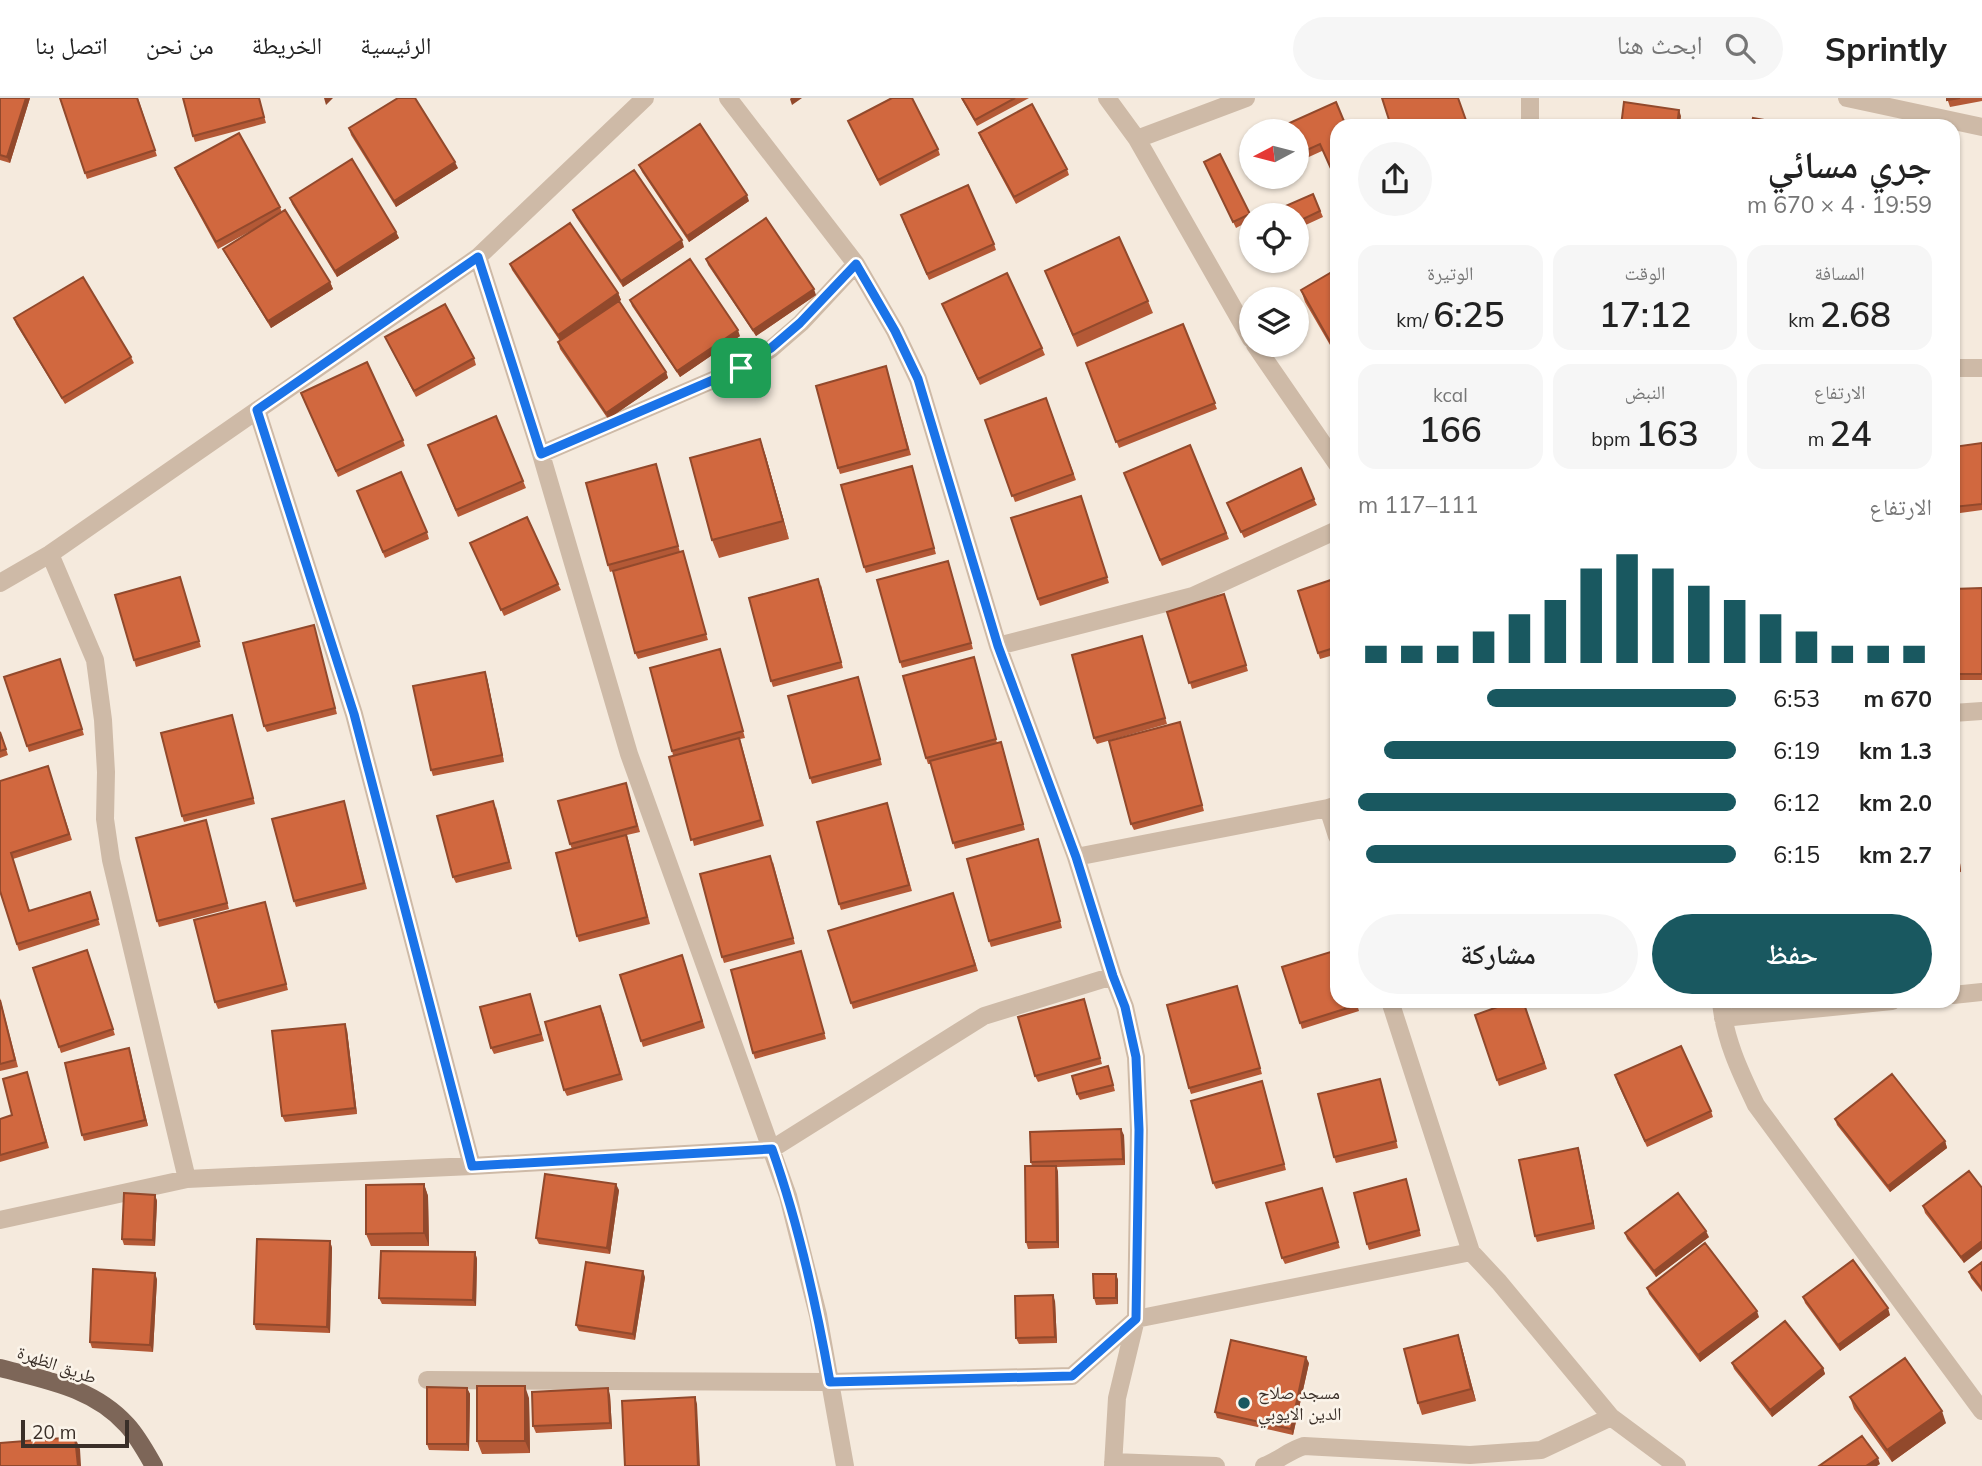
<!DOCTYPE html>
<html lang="ar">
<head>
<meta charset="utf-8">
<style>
  :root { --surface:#fff; --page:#f6f6f6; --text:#222; --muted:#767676; --line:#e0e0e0; --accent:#195860 }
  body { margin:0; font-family:Mulish,"Noto Naskh Arabic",sans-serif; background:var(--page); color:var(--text); direction:rtl; height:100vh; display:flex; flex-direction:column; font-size:26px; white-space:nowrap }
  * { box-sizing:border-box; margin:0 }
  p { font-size:23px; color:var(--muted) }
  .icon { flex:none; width:38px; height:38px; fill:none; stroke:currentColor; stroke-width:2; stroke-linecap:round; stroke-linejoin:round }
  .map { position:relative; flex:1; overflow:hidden; direction:ltr }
  .details { position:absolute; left:1330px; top:21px; width:630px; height:889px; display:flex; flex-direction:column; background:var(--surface); border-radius:21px; box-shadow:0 2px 5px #0004; direction:rtl }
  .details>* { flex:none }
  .needle { width:46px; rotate:263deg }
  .controls { position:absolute; left:1239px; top:21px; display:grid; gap:14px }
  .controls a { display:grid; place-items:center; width:70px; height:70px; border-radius:50%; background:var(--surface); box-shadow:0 2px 5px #0004; font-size:35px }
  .scale { position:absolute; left:21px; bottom:18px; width:108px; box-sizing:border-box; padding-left:7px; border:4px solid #3a2f28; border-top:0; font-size:19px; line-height:24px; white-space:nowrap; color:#3a2f28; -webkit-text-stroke:5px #fbf4ea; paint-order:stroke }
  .pin { position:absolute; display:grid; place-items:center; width:60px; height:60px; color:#fff; margin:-30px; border-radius:14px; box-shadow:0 4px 10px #0006 }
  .round { display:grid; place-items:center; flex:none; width:74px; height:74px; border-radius:37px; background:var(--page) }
  .summary { display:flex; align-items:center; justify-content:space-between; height:119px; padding:0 28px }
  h1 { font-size:38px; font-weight:600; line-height:52px }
  .stats { display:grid; grid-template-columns:repeat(3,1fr); gap:10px; height:119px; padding:7px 28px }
  .stats div { display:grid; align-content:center; border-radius:18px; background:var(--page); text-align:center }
  .stats b { font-size:35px; font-weight:600 }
  .stats small { font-size:19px; font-weight:400 }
  .stats p { font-size:19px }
  .chart { height:196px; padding:14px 28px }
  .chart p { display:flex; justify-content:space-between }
  .chart svg { width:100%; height:126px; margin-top:7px; stroke:var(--accent); stroke-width:6 }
  .action { display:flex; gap:14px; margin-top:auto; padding:14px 28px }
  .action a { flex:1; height:80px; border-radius:42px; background:var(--accent); color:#fff; font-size:28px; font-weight:600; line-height:80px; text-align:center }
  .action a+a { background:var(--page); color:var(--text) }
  ul { padding:0 28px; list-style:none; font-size:23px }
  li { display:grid; grid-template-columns:112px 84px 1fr; align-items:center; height:52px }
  li i { height:18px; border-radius:9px; background:var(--accent) }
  header { display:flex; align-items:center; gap:42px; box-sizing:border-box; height:98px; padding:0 35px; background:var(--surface); border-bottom:2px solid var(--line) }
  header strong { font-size:33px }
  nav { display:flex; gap:38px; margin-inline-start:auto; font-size:24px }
  .search { width:490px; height:63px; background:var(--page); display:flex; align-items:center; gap:18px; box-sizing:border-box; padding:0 24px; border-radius:38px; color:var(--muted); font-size:26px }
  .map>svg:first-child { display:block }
</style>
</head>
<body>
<header>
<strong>Sprintly</strong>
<div class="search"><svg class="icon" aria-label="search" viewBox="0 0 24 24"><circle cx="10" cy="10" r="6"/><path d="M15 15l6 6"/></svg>ابحث هنا</div>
<nav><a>الرئيسية</a><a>الخريطة</a><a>من نحن</a><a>اتصل بنا</a></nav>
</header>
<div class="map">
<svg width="1982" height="1368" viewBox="0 0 1982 1368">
  <rect width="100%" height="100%" fill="#f5eadd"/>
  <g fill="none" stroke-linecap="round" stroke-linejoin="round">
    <path stroke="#cebaa7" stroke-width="18" d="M728,0L856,166L895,233L918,281L998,548L1076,759L1113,878L1125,909L1136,959L1139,1032L1136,1221L1117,1300L1113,1368
      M1107,0L1137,41L1251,241
      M1847,0L1982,29
      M1530,28V0
      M1137,41L1246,0
      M478,159L541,356L629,656L788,1098L818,1217L845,1368
      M1255,247L1337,366
      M1953,270H1982
      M257,312L354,616L472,1068
      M541,356L741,270L771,251L801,225L856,166
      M50,456L95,562L103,622L106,674L105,721L111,762L187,1081
      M0,485L50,456L478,159L645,0
      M998,548L1193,498L1337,432
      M1953,615L1982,613
      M1328,710L1337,738
      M1076,759L1328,710L1337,707
      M1953,897L1982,894
      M1390,903L1471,1154L1499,1184L1611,1319L1677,1368
      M1721,903C1724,940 1740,974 1756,1007L1982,1313
      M1723,920L1892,903
      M0,1122L187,1081L472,1068L772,1051L984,918L1113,878
      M427,1282L830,1284L1072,1278L1136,1221L1471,1154
      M1113,1364L1216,1368
      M1264,1368C1278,1363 1290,1352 1304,1348L1470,1357L1541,1352L1611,1319"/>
    <path stroke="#7d6658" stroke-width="18" d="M0,1270C46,1282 94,1290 127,1327C138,1339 146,1354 154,1368"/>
  </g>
  <path fill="#b45936" d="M0,0H30L10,65L0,62Z
    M60,0H138L157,58L87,81Z
    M259,0L266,25L195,44L193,38Z
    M961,0H1029L977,28Z
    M1947,0H1982V3L1950,9Z
    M848,23L938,51L940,57L880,88Z
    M1346,28L1322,53L1300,63L1297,55Z
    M349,30L458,70L396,109L351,37Z
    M979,35L1067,71L1069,77L1016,106L981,41Z
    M1204,64L1250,116L1251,122L1236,130Z
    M639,67L749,103L689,144L642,74Z
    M175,70L280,109L282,115L330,184L333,191L271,230L226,157L223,151L265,125L218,151L177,76Z
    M1313,96L1323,119L1297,131V117Z
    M290,100L396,134L399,140L337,179L292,106Z
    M573,112L684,149L623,189L576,119Z
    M903,123L994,146L996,152L929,182Z
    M706,161L816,197L756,238L708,167Z
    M510,166L618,195L621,202L560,243L512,172Z
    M1337,171V259L1305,204L1301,192Z
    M1045,173L1148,203L1153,215L1077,249Z
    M630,202L740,238L680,279L632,208Z
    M942,206L1042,250L1045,257L980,287Z
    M14,220L131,259L134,265L65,306L16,226Z
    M1183,226L1217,311L1119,350L1086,265Z
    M385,239L474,260L476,267L416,299Z
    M558,244L666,274L668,280L608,321L560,251Z
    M888,275L911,357L840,376L838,370Z
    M301,295L403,342L405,348L338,379Z
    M1046,300L1076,382L1015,404L985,322Z
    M496,318L526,390L458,419L428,347Z
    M760,341L766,359L789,441L719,460L712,442Z
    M1982,345V412L1953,416V349Z
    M1190,347L1229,441L1162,468L1124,375Z
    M656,366L680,454L708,542L638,561L635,555L629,468L610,474L608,467Z
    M912,368L936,456L866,475L864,469Z
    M357,393L427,434L429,441L385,460Z
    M1081,398L1109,485L1040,508L1011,420Z
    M1314,401L1317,407L1244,440L1227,405Z
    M470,445L558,486L561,492L504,518Z
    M950,469L973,551L902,570L900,564Z
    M180,479L201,549L136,569L134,562Z
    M1337,480V556L1320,561L1298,493Z
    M821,487L843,570L773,589L771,583Z
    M1982,490V582H1953V491Z
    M1224,496L1248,573L1192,591L1167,514Z
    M314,527L337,616L267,634L264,628Z
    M1144,544L1167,626L1097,646L1094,640Z
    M722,557L745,640L740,641L764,728L694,748L672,653Z
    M60,561L84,637L29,654L4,579Z
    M976,565L997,645L1001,644L1003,650L1025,732L955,751L931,666H928L926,660Z
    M487,580L504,664L433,678L431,672Z
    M860,585L882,667L812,686L810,680Z
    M234,624L255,706L184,724L182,718Z
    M1180,624L1204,713L1134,732L1131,726Z
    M0,633L8,657L0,660Z
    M48,668L72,742L13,761L29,813L90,794L100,827L19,853L0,793V683Z
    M626,685L640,734L627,737L650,826L579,844L577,838L572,751L570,746Z
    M1953,702L1961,774L1953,775Z
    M344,703L367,791L296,809L294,803Z
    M887,705L912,793L841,812L839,806Z
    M496,709L512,771L456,785L453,779Z
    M208,729L229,811L159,829L157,823Z
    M1040,747L1062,830L991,849L989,843Z
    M773,764L795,846L724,865L722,859Z
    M953,795L978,873L853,911L851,905Z
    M267,810L288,892L218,911L215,904Z
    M87,852L115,937L61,955L33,870Z
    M801,853L826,941L755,961L753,955Z
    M682,857L705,930L643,949L620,877Z
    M1282,869L1356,903L1359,913L1302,931Z
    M1237,888L1262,976L1191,996L1189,990Z
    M530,896L544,943L494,956L491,950Z
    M0,900L18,969L0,973Z
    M1523,903L1547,971L1499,988L1475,917Z
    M1086,907L1102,966L1038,984L1035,978Z
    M603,914L623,982L567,998L564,992Z
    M347,932L357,1016L285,1024L282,1018Z
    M129,950L148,1028L84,1043L82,1037Z
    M1108,968L1115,993L1080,1002L1077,996Z
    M27,974L49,1050L0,1064V1021L12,1017Z
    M1617,984L1711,1013L1713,1019L1647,1049Z
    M1382,987L1398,1050L1336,1065L1334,1059Z
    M1264,989L1286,1072L1216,1091L1213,1085Z
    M1835,1021L1945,1043L1947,1050L1890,1094L1837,1027Z
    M1124,1037L1125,1067L1057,1069L1058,1074L1059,1150L1028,1151L1026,1144L1032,1068L1031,1064Z
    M1580,1056L1595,1131L1537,1144L1535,1138Z
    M1969,1073L1964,1165L1925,1115L1923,1108Z
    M424,1086L428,1098L429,1148H371L366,1136Z
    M1408,1088L1421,1138L1369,1152L1367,1146Z
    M1322,1090L1340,1150L1285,1166L1282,1160Z
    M619,1092L610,1156L539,1146L536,1140Z
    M155,1097L157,1103L155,1148L124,1147L122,1141Z
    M1625,1135L1709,1139L1656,1179L1627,1141Z
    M330,1143L332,1150L330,1235L256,1232L254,1226Z
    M475,1154L477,1161L476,1208L382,1206L379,1200Z
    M1982,1164V1194L1971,1180L1969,1174Z
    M1116,1176L1118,1182V1206L1096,1207L1094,1200Z
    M645,1179L635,1242L579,1233L576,1227Z
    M157,1181L153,1254L92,1250L90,1244Z
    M1647,1190L1759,1219L1700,1264L1649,1196Z
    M1803,1199L1890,1217L1840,1253L1805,1205Z
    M1055,1203L1057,1245L1019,1246L1016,1240Z
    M1458,1237L1462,1250L1476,1303L1422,1317L1418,1305Z
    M1309,1265L1293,1337L1217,1320L1215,1314Z
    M1732,1265L1823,1270L1825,1276L1772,1319L1734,1271Z
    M467,1290L470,1296L469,1353L429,1352L427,1346Z
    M610,1297L612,1331L536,1335L533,1328Z
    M1850,1299L1946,1325L1892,1364L1854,1311Z
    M529,1300L530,1355L482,1356L477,1343Z"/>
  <path fill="#92492c" d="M26,0H30L10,65L7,59Z
    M324,0H333L326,7Z
    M791,0H802L792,7L790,1Z
    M1679,12L1681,18L1680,28H1677Z
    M455,64L458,70L396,109L394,103Z
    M747,97L749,103L689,144L687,138Z
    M396,134L399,140L337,179L335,173Z
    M682,142L684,149L623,189L621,183Z
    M330,184L333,191L271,230L268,223Z
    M814,191L816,197L756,238L753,232Z
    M618,195L621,202L560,243L558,237Z
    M738,232L740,238L680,279L677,273Z
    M666,274L668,280L608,321L606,315Z
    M760,341L766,359L789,441L783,423Z
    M485,574L487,580L504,664L502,657Z
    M1953,702L1961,774L1958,768L1953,717Z
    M345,926L347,932L357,1016L355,1010Z
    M129,950L131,956L148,1028L145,1022Z
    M1121,1031L1124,1037L1125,1067L1123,1061Z
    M1945,1043L1947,1050L1890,1094L1888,1088Z
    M1578,1050L1580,1056L1595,1131L1593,1125Z
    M1056,1068L1058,1074L1059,1150L1057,1144Z
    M424,1086L428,1098L429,1148L424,1135Z
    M616,1086L619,1092L610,1156L607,1150Z
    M155,1097L157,1103L155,1148L153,1142Z
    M1706,1133L1709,1139L1656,1179L1654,1173Z
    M330,1143L332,1150L330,1235L327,1229Z
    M1982,1143V1151L1964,1165L1961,1159Z
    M475,1154L477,1161L476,1208L473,1202Z
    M643,1173L645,1179L635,1242L633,1236Z
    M155,1175L157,1181L153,1254L150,1247Z
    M1116,1176L1118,1182V1206L1116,1200Z
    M1053,1197L1055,1203L1057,1245L1055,1239Z
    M1888,1210L1890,1217L1840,1253L1838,1247Z
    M1757,1213L1759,1219L1700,1264L1698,1257Z
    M1458,1237L1462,1250L1476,1303L1471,1291Z
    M1306,1259L1309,1265L1293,1337L1291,1331Z
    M1823,1270L1825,1276L1772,1319L1770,1312Z
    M525,1288L529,1300L530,1355L525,1343Z
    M467,1290L470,1296L469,1353L467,1346Z
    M608,1290L610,1297L612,1331L610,1325Z
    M695,1299L697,1306L700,1368H698Z
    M1942,1313L1946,1325L1892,1364L1887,1352Z
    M75,1339L80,1351L81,1368H78Z
    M1878,1360L1880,1366L1877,1368H1866Z"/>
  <path fill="#d1683f" stroke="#92492c" stroke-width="2" d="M0,0H26L7,59L0,57Z
    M60,0H137L155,52L85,75Z
    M183,0H259L264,19L193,38Z
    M398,0H415L455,64L394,103L349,30Z
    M892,0H912L938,51L878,82L848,23Z
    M962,0H1015L975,22Z
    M1382,0H1458L1468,28H1391Z
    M1947,0H1960L1947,2Z
    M1336,4L1346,28H1337V84L1320,46L1298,56L1297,54V33H1288L1285,27Z
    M1624,4L1679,12L1677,28H1621Z
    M1032,6L1067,71L1014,99L979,35Z
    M1753,20L1798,28H1751Z
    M700,26L747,97L687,138L639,67Z
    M239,35L280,109L216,144L175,70Z
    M1220,56L1250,116L1233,124L1204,64Z
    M352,61L396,134L335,173L290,100Z
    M634,72L682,142L621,183L573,112Z
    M968,87L994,146L927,176L901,117Z
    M1313,96L1320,113L1297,124V117H1265Z
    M285,112L330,184L268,223L223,151Z
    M766,120L814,191L753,232L706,161Z
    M570,125L618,195L558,237L510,166Z
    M1119,139L1148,203L1073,237L1045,173Z
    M690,161L738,232L677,273L630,202Z
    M1337,171V244L1332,247L1301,192Z
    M1007,175L1042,250L978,281L942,206Z
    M83,179L131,259L62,300L14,220Z
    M619,203L666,274L606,315L558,244Z
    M445,206L474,260L414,293L385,239Z
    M1183,226L1215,305L1116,344L1086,265Z
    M367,264L403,342L336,373L301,295Z
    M886,268L908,351L838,370L816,288Z
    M1046,300L1073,376L1012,398L985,322Z
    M496,318L523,383L456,412L428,347Z
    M760,341L783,423L712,442L690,360Z
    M1982,345V406L1953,409V349Z
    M1190,347L1226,435L1160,462L1124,375Z
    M656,366L678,448L608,467L586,385Z
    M912,368L934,450L864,469L841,387Z
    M1301,370L1314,401L1241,434L1227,405Z
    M401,374L427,434L383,454L357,393Z
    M1081,398L1107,479L1038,501L1011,420Z
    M527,419L558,486L501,512L470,445Z
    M683,453L706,536L635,555L613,473Z
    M948,463L971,545L900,564L877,482Z
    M180,479L199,543L134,562L115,497Z
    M1337,480V549L1318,555L1298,493Z
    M818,481L841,564L771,583L749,500Z
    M1982,490V576H1953V491Z
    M1224,496L1246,567L1189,585L1167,514Z
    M314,527L335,610L264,628L243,545Z
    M1142,538L1165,620L1094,640L1072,557Z
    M720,551L743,633L672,653L650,570Z
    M974,559L996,641L926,660L903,578Z
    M60,561L82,631L27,648L4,579Z
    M485,574L502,657L431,672L413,588Z
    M858,579L880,661L810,680L788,598Z
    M232,617L253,700L182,718L161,635Z
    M1180,624L1202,707L1131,726L1109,643Z
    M0,634L6,651L0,653Z
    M739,640L761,722L691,742L669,659Z
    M1001,644L1023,726L953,745L930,663Z
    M48,668L69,736L11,755L29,813L90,794L98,821L17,846L0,793V683Z
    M626,685L637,728L570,746L558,703Z
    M344,703L364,785L294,803L272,721Z
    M493,703L509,764L453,779L437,718Z
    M887,705L909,787L839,806L817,724Z
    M1953,717L1958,768L1953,769Z
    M206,722L227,805L157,823L136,740Z
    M626,737L647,819L577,838L556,755Z
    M1038,741L1060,823L989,843L967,761Z
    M770,758L793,840L722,859L700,776Z
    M953,795L975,867L851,905L828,833Z
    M265,804L286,886L215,904L194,822Z
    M87,852L113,931L59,949L33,870Z
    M1337,852V903H1356L1357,907L1300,925L1282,869Z
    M801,853L824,935L753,955L731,872Z
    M682,857L702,923L641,943L620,877Z
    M1237,888L1260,970L1189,990L1167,907Z
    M530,896L541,936L491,950L480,909Z
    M1084,901L1100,960L1035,978L1018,919Z
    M0,902L15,962L0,966Z
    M1514,903H1523L1544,965L1497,982L1475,917Z
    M600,908L620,976L564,992L545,924Z
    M345,926L355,1010L282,1018L272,933Z
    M1681,948L1711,1013L1645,1043L1615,977Z
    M129,950L145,1022L82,1037L65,965Z
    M1108,968L1113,987L1077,996L1072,978Z
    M27,974L46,1044L0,1057V1021L12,1017L3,981Z
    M1892,976L1945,1043L1888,1088L1835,1021Z
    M1380,981L1396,1043L1334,1059L1318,996Z
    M1262,983L1284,1066L1213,1085L1191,1003Z
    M1121,1031L1123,1061L1031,1064L1030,1034Z
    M1578,1050L1593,1125L1535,1138L1519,1062Z
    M1025,1068H1056L1057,1144H1026Z
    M1969,1073L1982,1090V1143L1961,1159L1923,1108Z
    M545,1076L616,1086L607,1150L536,1140Z
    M1406,1081L1419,1132L1367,1146L1354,1095Z
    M424,1086V1135L366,1136V1087Z
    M1322,1090L1338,1144L1282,1160L1266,1105Z
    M124,1095L155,1097L153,1142L122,1141Z
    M1678,1095L1706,1133L1654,1173L1625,1135Z
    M257,1141L330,1143L327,1229L254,1226Z
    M1705,1145L1757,1213L1698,1257L1647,1190Z
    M381,1153L475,1154L473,1202L379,1200Z
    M1853,1162L1888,1210L1838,1247L1803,1199Z
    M586,1164L643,1173L633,1236L576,1227Z
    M1982,1164V1191L1969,1174Z
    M93,1171L155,1175L150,1247L90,1244Z
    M1093,1176H1116V1200H1094Z
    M1053,1197L1055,1239L1016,1240L1015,1198Z
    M1785,1223L1823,1270L1770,1312L1732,1265Z
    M1458,1237L1471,1291L1418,1305L1404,1251Z
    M1231,1242L1306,1259L1291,1331L1215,1314Z
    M1905,1260L1942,1313L1887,1352L1850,1299Z
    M477,1288H525V1343H477Z
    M427,1289L467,1290V1346H427Z
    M608,1290L610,1325L533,1328L532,1294Z
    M695,1299L698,1368H625L622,1303Z
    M1862,1338L1878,1360L1866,1368H1819Z
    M75,1339L78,1368H0V1345Z"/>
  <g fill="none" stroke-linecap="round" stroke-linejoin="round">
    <defs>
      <path id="route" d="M478,159L541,356L741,270L771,250L800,225L856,166L895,233L918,281L998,548L1076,759L1113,878L1125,909L1136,959L1139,1032L1136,1221L1072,1278L830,1284C816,1205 799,1127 772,1051L472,1068L354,616L257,312Z"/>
    </defs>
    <use href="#route" stroke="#fff" stroke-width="14"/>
    <use href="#route" stroke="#1a73e8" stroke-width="9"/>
  </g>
  <circle fill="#195860" stroke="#fbf4ea" stroke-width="2.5" cx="1244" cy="1305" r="7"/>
  <g text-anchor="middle" stroke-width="5" stroke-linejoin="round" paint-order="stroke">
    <g font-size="18" fill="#3a2f28" stroke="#fbf4ea">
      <text transform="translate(57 1267) rotate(19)" y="6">طريق الظهرة</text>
    </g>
    <g font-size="18" fill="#3a2f28" stroke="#fbf4ea" text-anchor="start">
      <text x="1258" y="1301">مسجد صلاح<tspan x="1258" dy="21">الدين الايوبي</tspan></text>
    </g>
  </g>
</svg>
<div class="controls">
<a><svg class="needle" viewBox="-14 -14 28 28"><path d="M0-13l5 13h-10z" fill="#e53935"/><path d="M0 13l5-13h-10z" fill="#767676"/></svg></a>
<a><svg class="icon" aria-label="locate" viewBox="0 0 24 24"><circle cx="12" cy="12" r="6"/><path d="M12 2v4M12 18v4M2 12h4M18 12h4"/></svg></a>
<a><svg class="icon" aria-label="layers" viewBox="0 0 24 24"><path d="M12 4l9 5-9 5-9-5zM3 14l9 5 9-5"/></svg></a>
</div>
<div class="scale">20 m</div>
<div class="pin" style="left:741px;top:270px;background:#1e9e55"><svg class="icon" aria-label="arrive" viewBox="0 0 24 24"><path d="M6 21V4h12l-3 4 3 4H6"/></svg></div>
<section class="details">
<div class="summary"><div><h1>جري مسائي</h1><p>19:59 · 4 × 670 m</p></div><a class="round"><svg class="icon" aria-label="share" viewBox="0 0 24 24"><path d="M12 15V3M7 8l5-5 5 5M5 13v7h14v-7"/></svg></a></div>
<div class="stats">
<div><p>المسافة</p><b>2.68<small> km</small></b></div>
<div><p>الوقت</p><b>17:12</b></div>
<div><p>الوتيرة</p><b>6:25<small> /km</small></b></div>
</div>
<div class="stats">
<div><p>الارتفاع</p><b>24<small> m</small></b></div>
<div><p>النبض</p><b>163<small> bpm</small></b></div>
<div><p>kcal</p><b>166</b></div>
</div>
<div class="chart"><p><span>الارتفاع</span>111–117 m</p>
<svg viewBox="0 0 160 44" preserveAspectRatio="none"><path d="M5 44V38M15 44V38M25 44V38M35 44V33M45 44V27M55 44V22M65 44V11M75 44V6M85 44V11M95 44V17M105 44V22M115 44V27M125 44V33M135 44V38M145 44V38M155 44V38"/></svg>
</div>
<ul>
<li><b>670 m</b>6:53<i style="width:66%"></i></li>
<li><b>1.3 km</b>6:19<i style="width:93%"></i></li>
<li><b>2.0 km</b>6:12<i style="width:100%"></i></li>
<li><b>2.7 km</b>6:15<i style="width:98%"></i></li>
</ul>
<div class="action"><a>حفظ</a><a>مشاركة</a></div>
</section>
</div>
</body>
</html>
